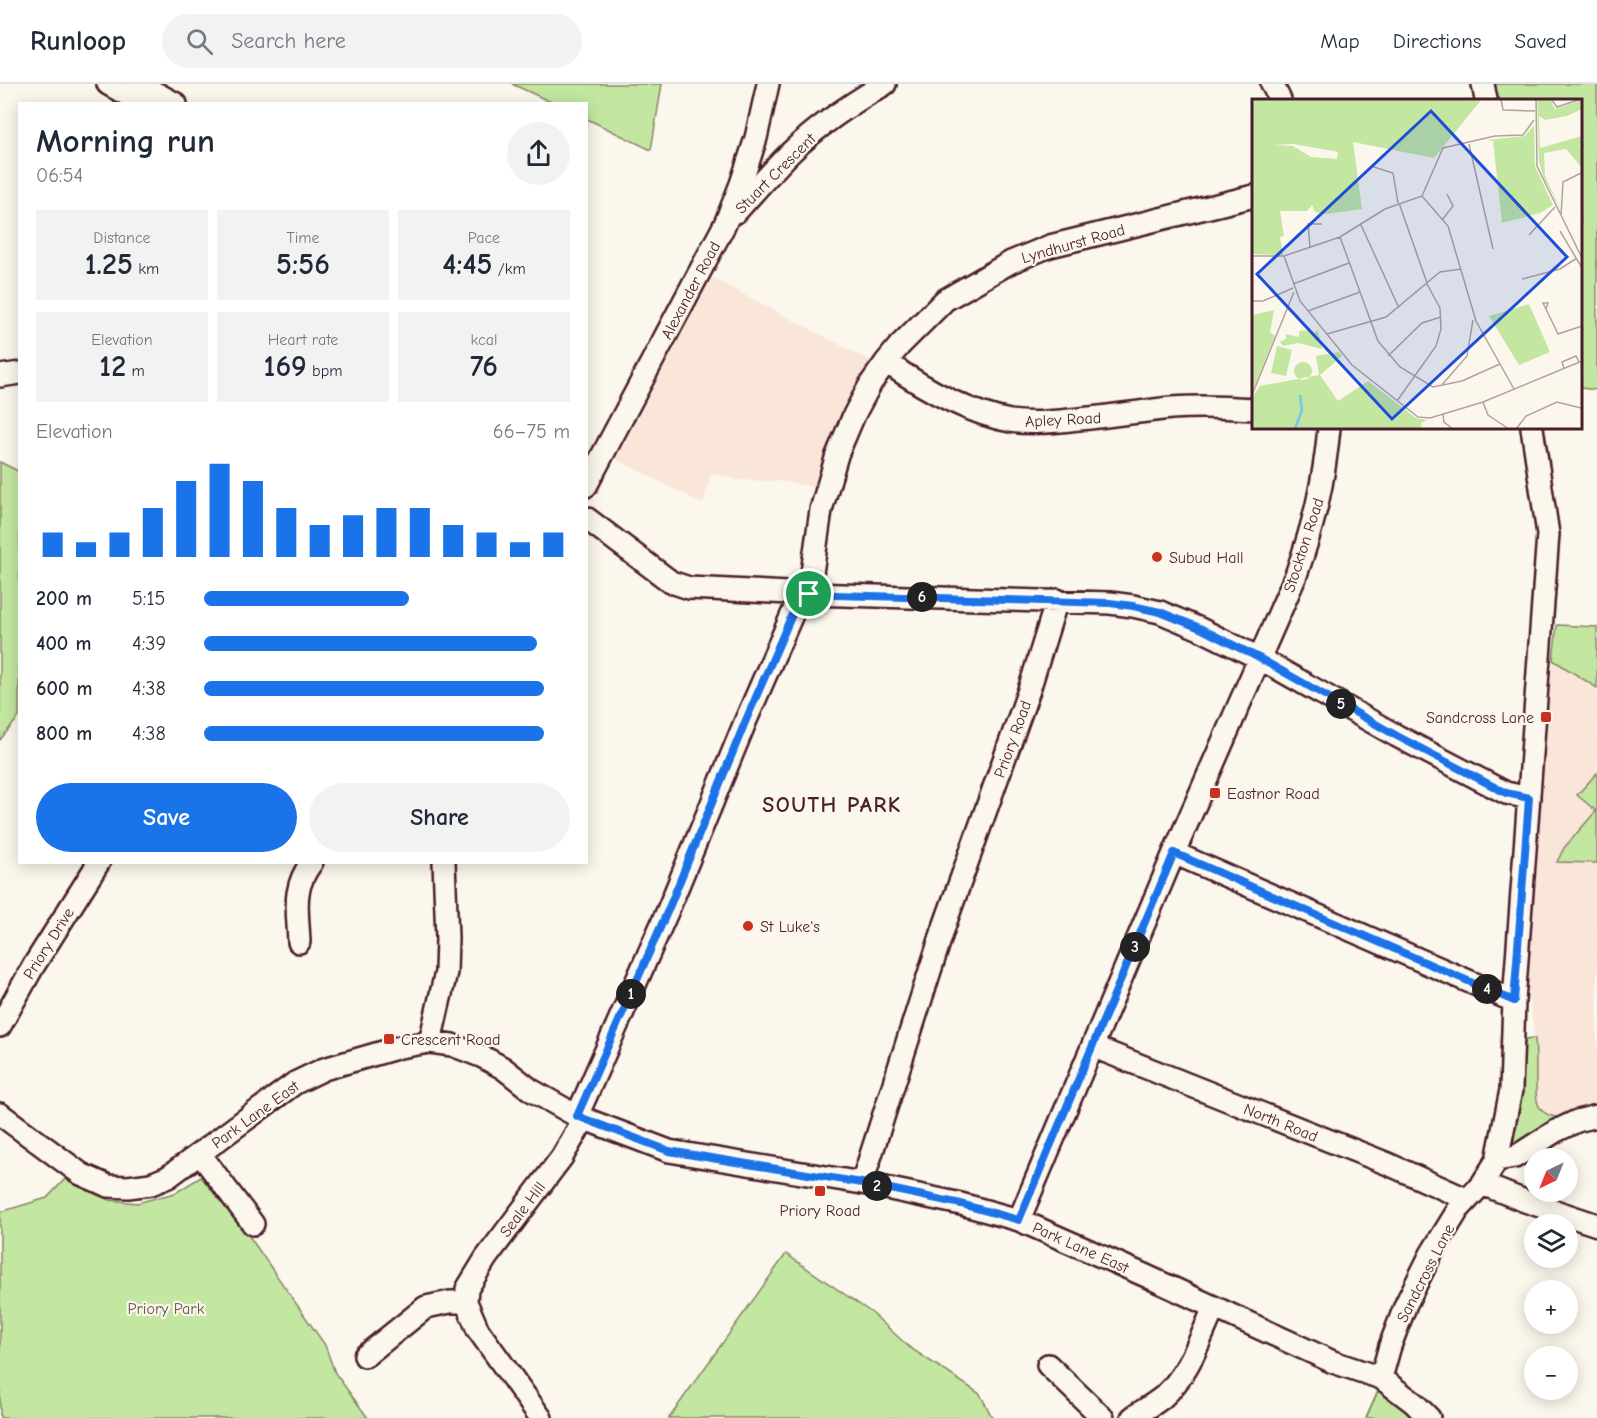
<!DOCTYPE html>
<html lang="en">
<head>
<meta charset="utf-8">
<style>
  :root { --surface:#fff; --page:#f2f2f3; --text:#1f2937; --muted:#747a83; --line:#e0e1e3; --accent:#1a73e8 }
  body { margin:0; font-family:"Comic Neue",sans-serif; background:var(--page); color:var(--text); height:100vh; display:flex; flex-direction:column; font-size:22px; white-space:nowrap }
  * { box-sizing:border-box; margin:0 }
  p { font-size:20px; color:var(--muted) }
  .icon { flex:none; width:33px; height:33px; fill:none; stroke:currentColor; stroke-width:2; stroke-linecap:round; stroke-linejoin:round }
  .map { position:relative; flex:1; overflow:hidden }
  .details { position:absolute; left:18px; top:18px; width:570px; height:762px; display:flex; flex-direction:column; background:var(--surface); border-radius:0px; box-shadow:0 3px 15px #0003 }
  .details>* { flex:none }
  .needle { width:39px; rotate:223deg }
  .controls { position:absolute; left:1524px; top:1064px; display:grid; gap:12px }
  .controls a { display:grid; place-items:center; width:54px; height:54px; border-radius:50%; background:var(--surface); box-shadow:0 3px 15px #0003; font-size:30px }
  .pin { position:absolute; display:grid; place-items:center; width:51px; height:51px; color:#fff; margin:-26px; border:3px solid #fff; border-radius:50%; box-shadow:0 2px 6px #0007 }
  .km { position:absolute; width:30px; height:30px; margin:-15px; border-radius:50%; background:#222; color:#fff; font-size:16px; line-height:30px; text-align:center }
  .round { display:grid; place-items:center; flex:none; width:63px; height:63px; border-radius:32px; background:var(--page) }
  .summary { display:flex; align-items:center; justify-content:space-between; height:102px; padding:0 18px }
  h1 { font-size:33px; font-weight:700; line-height:45px }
  .stats { display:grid; grid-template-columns:repeat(3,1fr); gap:9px; height:102px; padding:6px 18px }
  .stats div { display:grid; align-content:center; border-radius:0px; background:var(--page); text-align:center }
  .stats b { font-size:30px; font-weight:700 }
  .stats small { font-size:16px; font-weight:400 }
  .stats p { font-size:16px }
  .chart { height:168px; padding:12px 18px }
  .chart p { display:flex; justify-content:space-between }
  .chart svg { width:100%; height:108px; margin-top:6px; stroke:var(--accent); stroke-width:6 }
  .cta { display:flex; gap:12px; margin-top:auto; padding:12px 18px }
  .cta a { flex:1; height:69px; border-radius:36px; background:var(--accent); color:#fff; font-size:24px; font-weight:700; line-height:69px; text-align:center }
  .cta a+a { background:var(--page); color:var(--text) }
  ul { padding:0 18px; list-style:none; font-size:20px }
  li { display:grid; grid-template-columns:96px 72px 1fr; align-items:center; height:45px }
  li i { height:15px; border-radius:8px; background:var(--accent) }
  header { display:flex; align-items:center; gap:36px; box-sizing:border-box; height:84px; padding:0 30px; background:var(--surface); border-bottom:2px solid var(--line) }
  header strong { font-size:28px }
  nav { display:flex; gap:33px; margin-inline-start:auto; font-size:21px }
  .search { width:420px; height:54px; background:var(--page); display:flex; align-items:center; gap:15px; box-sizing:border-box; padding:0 21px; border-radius:33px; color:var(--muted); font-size:22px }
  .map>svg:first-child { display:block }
</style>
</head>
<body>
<header>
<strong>Runloop</strong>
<div class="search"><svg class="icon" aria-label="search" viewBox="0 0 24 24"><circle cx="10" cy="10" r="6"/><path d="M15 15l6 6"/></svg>Search here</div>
<nav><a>Map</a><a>Directions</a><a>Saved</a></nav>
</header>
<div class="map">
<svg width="1597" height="1334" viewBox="0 0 1597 1334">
  <rect width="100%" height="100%" fill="#fbf7ec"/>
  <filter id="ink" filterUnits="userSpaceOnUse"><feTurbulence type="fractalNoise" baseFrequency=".0167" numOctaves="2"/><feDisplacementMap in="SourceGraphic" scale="12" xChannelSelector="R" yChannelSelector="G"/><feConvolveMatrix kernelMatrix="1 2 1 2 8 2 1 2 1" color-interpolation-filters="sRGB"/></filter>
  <g filter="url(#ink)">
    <path fill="#f9e6d8" d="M711,193L871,277L833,350L816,403L778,397L738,396L711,389L703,420L616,375Z
      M1553,576L1597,604V1024L1566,1034L1553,1033L1542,1027L1536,1016V962L1527,897L1538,711Z"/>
    <path fill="#c3e7a0" stroke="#868366" stroke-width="1.5" d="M512,0H662L651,66L587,35L586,20L553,19Z
      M1495,0H1597V306L1581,304L1580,16H1498Z
      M0,378L20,388L19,633L0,656Z
      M1557,541L1597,543V604L1553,576Z
      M1597,689V779L1557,778L1564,764L1596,727L1577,711Z
      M1535,954C1536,966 1536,979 1536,992C1536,1018 1534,1033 1566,1034L1516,1060L1514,1055L1519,1029L1525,955Z
      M201,1093L249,1152L325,1261L335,1289L368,1334H0V1128L47,1114L65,1095L109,1116L137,1119L175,1109Z
      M786,1170L872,1229L909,1263L980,1310L991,1331L993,1334H669Z
      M1379,1305L1396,1317L1413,1334H1366Z"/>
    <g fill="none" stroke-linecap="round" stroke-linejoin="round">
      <defs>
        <path id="minor" d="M108,0L143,20
          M139,0L176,20
          M1272,0L1280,16
          M1483,0L1486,16
          M736,128C754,108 771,88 790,69C818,42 852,19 885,0
          M886,278C922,303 967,329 1010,337C1030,340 1050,338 1070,336C1104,333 1137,328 1171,324C1198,322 1226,323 1254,325
          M0,292L20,289
          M586,402L725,140L741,100L756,54L768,0
          M586,434L671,498L689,504L809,510L1110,519L1133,522L1160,528L1200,545L1259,574L1397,652L1506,709L1529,714
          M809,510L821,426L837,371L854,331L871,299L886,278L900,261L945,216L1011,178L1050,162L1254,112
          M1174,769L1514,917
          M299,858C298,827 291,805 312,778
          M0,942L34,881L99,778
          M430,958L446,888L447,854L444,778
          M1094,963L1388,1080L1466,1115
          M0,1030L81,1090L108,1102L128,1103L151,1100L168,1093L295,999L324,985L400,963L430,958L452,961L483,973L503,984L531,1006L577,1032L669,1067L862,1099L961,1120L1019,1136L1144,1191L1333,1278L1381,1294L1414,1319L1429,1334
          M577,1032L668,826L746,636L801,510
          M201,1071L253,1140
          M1497,1076L1515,1073L1556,1047L1577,1037L1597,1032
          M862,1099L945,840L1029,606L1057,516
          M1482,1100L1525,1117L1597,1141
          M1019,1136L1174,769L1296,491C1314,440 1324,398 1329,344
          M365,1272L426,1223L450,1218H466
          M1048,1281L1103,1334
          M1381,1294L1390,1262L1406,1220L1431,1170L1458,1126L1482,1100L1497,1076L1511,1006L1514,917L1548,450L1532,344
          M541,1334L478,1246L466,1218L467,1205L486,1174L562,1073L584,1035
          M1132,1334C1142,1327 1153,1321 1163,1313C1189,1290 1200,1254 1214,1224"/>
      </defs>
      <use href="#minor" stroke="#4a1f2b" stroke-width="26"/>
      <use href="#minor" stroke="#fbf7ec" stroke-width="21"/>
    </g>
  </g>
  <g fill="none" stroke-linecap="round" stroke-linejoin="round" filter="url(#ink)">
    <defs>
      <path id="route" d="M801,510L1110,519L1133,522L1160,528L1200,544L1259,574L1397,652L1506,709L1529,714L1514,917L1174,769L1019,1136L961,1120L862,1099L669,1067L577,1032L668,826L746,636Z"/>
    </defs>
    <use href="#route" stroke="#fff" stroke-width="12"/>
    <use href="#route" stroke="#1a73e8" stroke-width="8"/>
  </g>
  <g fill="#c8321e" stroke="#fbf7ec" stroke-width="2">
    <circle cx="1157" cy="473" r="6"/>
    <rect x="1540" y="627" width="12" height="12" rx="3"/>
    <rect x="1209" y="703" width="12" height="12" rx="3"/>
    <circle cx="748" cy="842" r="6"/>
    <rect x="383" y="949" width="12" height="12" rx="3"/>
    <rect x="814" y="1101" width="12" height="12" rx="3"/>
  </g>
  <g text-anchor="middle" stroke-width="4.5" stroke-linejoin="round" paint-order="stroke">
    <g font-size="16" fill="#4a1f2b" stroke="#fbf7ec">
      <text transform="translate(775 89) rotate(-45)" y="6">Stuart Crescent</text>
      <text transform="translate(1073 159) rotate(-16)" y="6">Lyndhurst Road</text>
      <text transform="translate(690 206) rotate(-62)" y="6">Alexander Road</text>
      <text transform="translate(1063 335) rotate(-3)" y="6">Apley Road</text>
      <text transform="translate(1303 461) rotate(-72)" y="6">Stockton Road</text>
      <text transform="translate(1012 655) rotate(-70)" y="6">Priory Road</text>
      <text transform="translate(48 859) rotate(-58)" y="6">Priory Drive</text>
      <text transform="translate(255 1030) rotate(-36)" y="6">Park Lane East</text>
      <text transform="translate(1281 1038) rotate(22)" y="6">North Road</text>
      <text transform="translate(522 1125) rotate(-53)" y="6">Seale Hill</text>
      <text transform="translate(1081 1163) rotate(24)" y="6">Park Lane East</text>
      <text transform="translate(1425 1189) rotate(-63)" y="6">Sandcross Lane</text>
    </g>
    <g font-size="16" fill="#4a1f2b" stroke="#fbf7ec" text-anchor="start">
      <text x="1169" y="479">Subud Hall</text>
      <text x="1534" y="639" text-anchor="end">Sandcross Lane</text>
      <text x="1227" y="715">Eastnor Road</text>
      <text x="760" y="848">St Luke's</text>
      <text x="401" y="961">Crescent Road</text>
      <text x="820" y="1132" text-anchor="middle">Priory Road</text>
    </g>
    <g font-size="16" fill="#685148" stroke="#fbf7ec">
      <text x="166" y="1230">Priory Park</text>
    </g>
    <g font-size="22" font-weight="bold" letter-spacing="1.5" fill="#4a1f2b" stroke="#fbf7ec">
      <text x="832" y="728">SOUTH PARK</text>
    </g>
  </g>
  <g transform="translate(1252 15)">
    <rect width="330" height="330" fill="#fbf7ec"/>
    <path d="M0,0H230L182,59L101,43L110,110L74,115L63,113L60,106L55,112H28L32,137L28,138L31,156H28L0,155ZM42,45L86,53L85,60L59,58L41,47L21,46ZM285,0H298L303,10L330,1V10L315,17L293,21L287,17L288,49L330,37V69L314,50L292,54L293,77L310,113L291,77L287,63ZM282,26L283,67L301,106L288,114L250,124L241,42L235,41L273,37ZM277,205L298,253L267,266L237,217ZM22,211L18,233L23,237L0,294V216ZM58,231L60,236L66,231L70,250L46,244L31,247L28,243L34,240V235L47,238V232ZM25,247L40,251L34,277L19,274ZM87,253L90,257L68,276L86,302L116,282L164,319L175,321L169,324L170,330H0V298L8,287L67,276L64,257ZM42 272a9 9 0 1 1 18 0a9 9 0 1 1-18 0Z" fill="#c3e7a0" fill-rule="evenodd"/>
    <path fill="none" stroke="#7fcadf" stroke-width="3" d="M43,330L50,311L48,296"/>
    <path fill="none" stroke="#b4a19f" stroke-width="1.5" d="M249,0L251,11L283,12M284,0L285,67L330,159M299,0L305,8L329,0M217,45L241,150M119,67L141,74L146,104M170,97L196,127L224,222L262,290M147,104L175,184M309,117L311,83L329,74M190,121L201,107L195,95M109,126L147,209M308,132L330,169M277,136L303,108M88,138L126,242L148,268L181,288L210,282L248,265M58,148L56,125H70M0,157H32L88,138L133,110L170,97L191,49L243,37L271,36L282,21M32,157L48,202L100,266L166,318L178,319L231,303L330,262M270,180L308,170L325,159M41,185L97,164M0,202H11L41,189M291,204H296L294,210ZM294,210L306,235L330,227M56,212L108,193M75,235L134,218L188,173L209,170M136,257L170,224L189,218M312,269L310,263L324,257L327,263M189,287L215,257L221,221M0,296L42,193M145,302L184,247L189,230L188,209L175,185M231,303L236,316L257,330M191,315L192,323L201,330M264,330L274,317L305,303L329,309"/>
    <path fill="#1d4ed8" fill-opacity="0.15" stroke="#1d4ed8" stroke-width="3" d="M179,12L315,158L140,320L5,175Z"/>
    <rect width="330" height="330" fill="none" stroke="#4a1f2b" stroke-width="3"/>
  </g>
</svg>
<div class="controls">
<a><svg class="needle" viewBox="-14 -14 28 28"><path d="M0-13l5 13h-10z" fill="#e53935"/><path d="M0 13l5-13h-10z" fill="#747a83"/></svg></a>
<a><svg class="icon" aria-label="layers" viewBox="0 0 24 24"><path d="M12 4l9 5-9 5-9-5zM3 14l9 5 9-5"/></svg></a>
<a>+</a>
<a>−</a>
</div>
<div class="pin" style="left:809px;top:510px;background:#1e9e55"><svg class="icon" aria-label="arrive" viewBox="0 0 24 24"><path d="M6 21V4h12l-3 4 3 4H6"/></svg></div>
<b class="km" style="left:631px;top:910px">1</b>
<b class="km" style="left:877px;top:1102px">2</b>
<b class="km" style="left:1135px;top:863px">3</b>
<b class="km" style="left:1487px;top:905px">4</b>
<b class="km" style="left:1341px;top:620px">5</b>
<b class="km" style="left:922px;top:513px">6</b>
<section class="details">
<div class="summary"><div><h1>Morning run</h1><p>06:54</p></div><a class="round"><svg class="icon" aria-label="share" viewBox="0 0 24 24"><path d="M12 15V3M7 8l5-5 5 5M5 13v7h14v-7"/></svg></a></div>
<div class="stats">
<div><p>Distance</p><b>1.25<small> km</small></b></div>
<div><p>Time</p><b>5:56</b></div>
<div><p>Pace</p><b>4:45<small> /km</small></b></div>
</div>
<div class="stats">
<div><p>Elevation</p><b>12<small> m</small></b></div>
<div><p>Heart rate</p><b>169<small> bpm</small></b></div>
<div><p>kcal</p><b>76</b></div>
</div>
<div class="chart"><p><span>Elevation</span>66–75 m</p>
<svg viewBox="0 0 160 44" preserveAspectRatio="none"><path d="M5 44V34M15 44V38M25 44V34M35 44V24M45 44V13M55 44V6M65 44V13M75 44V24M85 44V31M95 44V27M105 44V24M115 44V24M125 44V31M135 44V34M145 44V38M155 44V34"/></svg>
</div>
<ul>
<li><b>200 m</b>5:15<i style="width:56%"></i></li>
<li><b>400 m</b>4:39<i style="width:91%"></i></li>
<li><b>600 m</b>4:38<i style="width:93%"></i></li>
<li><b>800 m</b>4:38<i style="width:93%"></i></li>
</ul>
<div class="cta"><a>Save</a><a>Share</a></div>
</section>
</div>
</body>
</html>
